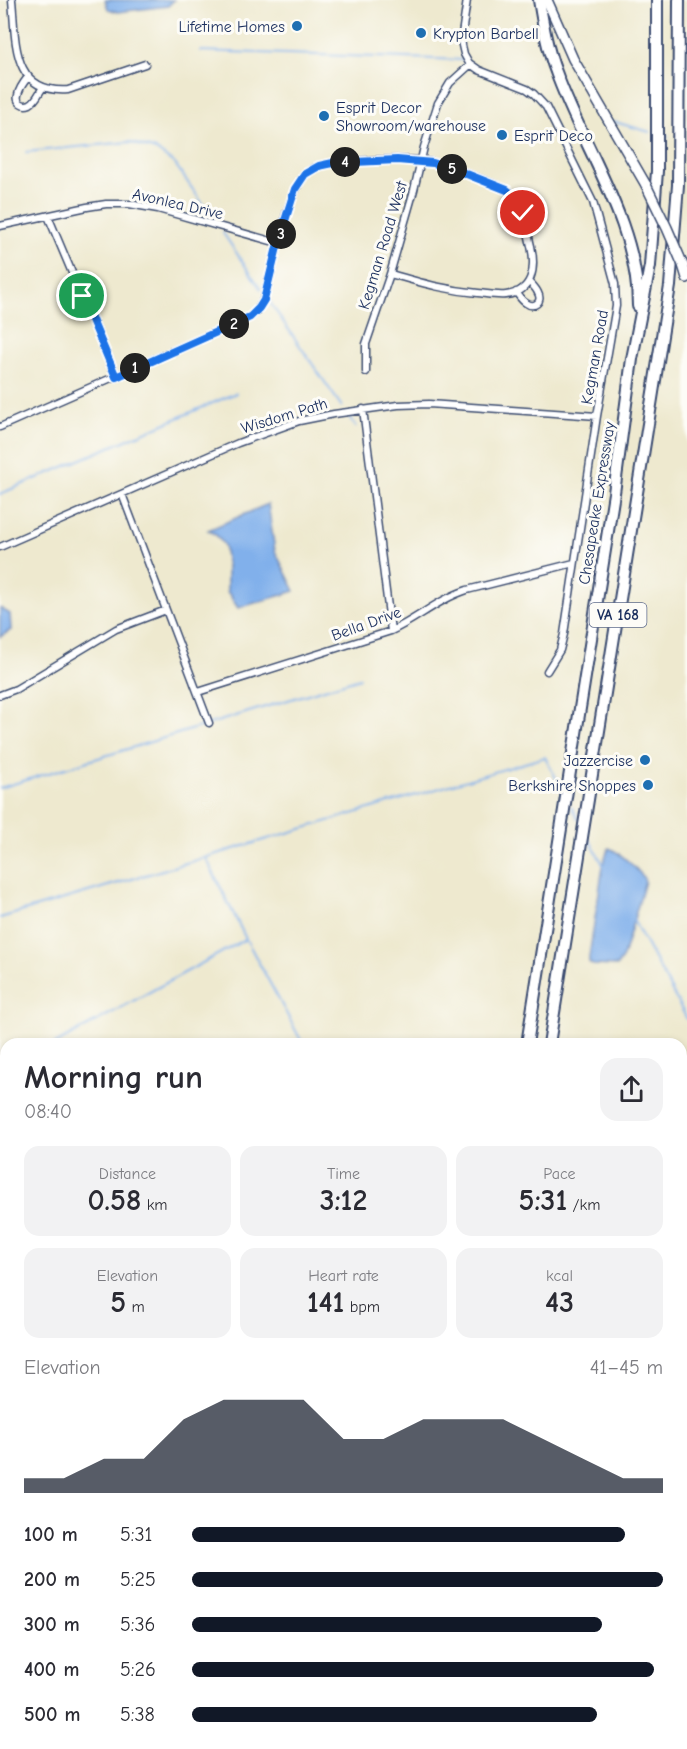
<!DOCTYPE html>
<html lang="en">
<head>
<meta charset="utf-8">
<style>
  :root { --surface:#fff; --page:#f2f2f3; --text:#2b2b33; --muted:#7c7c81; --accent:#111827 }
  body { margin:0; font-family:"Comic Neue",sans-serif; background:var(--page); color:var(--text); height:100vh; display:flex; flex-direction:column; font-size:22px; white-space:nowrap }
  * { box-sizing:border-box; margin:0 }
  p { font-size:20px; color:var(--muted) }
  .icon { flex:none; width:33px; height:33px; fill:none; stroke:currentColor; stroke-width:2; stroke-linecap:round; stroke-linejoin:round }
  .map { position:relative; flex:1; overflow:hidden }
  .details { position:absolute; left:0px; top:1038px; width:687px; height:711px; display:flex; flex-direction:column; background:var(--surface); border-radius:18px 18px 0 0; box-shadow:0 3px 9px #0003 }
  .details>* { flex:none }
  .pin { position:absolute; display:grid; place-items:center; width:51px; height:51px; color:#fff; margin:-26px; border:3px solid #fff; border-radius:50%; box-shadow:0 2px 6px #0007 }
  .km { position:absolute; width:30px; height:30px; margin:-15px; border-radius:50%; background:#222; color:#fff; font-size:16px; line-height:30px; text-align:center }
  .round { display:grid; place-items:center; flex:none; width:63px; height:63px; border-radius:18px; background:var(--page) }
  .overview { display:flex; align-items:center; justify-content:space-between; height:102px; padding:0 24px }
  h1 { font-size:33px; font-weight:700; line-height:45px }
  .stats { display:grid; grid-template-columns:repeat(3,1fr); gap:9px; height:102px; padding:6px 24px }
  .stats div { display:grid; align-content:center; border-radius:15px; background:var(--page); text-align:center }
  .stats b { font-size:30px; font-weight:700 }
  .stats small { font-size:16px; font-weight:400 }
  .stats p { font-size:16px }
  .chart { height:168px; padding:12px 24px }
  .chart p { display:flex; justify-content:space-between }
  .chart svg { width:100%; height:108px; margin-top:6px; fill:var(--accent); opacity:.7 }
  ul { padding:0 24px; list-style:none; font-size:20px }
  li { display:grid; grid-template-columns:96px 72px 1fr; align-items:center; height:45px }
  li i { height:15px; border-radius:8px; background:var(--accent) }
  .map>svg:first-child { display:block }
</style>
</head>
<body>
<div class="map">
<svg width="687" height="1749" viewBox="0 0 687 1749">
  <rect width="100%" height="100%" fill="#fdfcf7"/>
  <filter id="ink" filterUnits="userSpaceOnUse"><feTurbulence type="fractalNoise" baseFrequency=".0167" numOctaves="2"/><feDisplacementMap in="SourceGraphic" scale="12" xChannelSelector="R" yChannelSelector="G"/><feConvolveMatrix kernelMatrix="1 2 1 2 8 2 1 2 1" color-interpolation-filters="sRGB"/></filter>
  <filter id="wash" filterUnits="userSpaceOnUse"><feTurbulence type="fractalNoise" baseFrequency=".008" numOctaves="4" result="noise"/><feDisplacementMap in="SourceGraphic" scale="24" xChannelSelector="R" yChannelSelector="G"/><feGaussianBlur stdDeviation="1.35" result="paint"/><feColorMatrix in="noise" values="0 0 0 0 0 0 0 0 0 0 0 0 0 0 0 0 0 1.4 0 .05"/><feComposite in="paint" operator="in"/></filter>
  <g filter="url(#wash)">
    <rect width="100%" height="100%" fill="#eee9cf"/>
    <path fill="#81b0eb" stroke="#4e70a4" stroke-width="1.5" d="M105,0H174L168,6L118,12L108,9Z
      M268,504L275,551L295,591L238,608L227,591V564L224,545L216,535L208,530Z
      M0,608L10,614L11,630L0,637Z
      M609,848C618,851 642,872 645,881L623,957L617,966L593,965L589,962V957L604,860Z"/>
    <g fill="none" stroke-linecap="round" stroke-linejoin="round">
      <path stroke="#81b0eb" stroke-width="2" d="M200,51L464,60
        M615,122L650,132
        M664,136L668,137
        M26,152L129,142L156,150L175,164L214,220
        M223,233L261,289
        M269,301L342,407
        M349,417L356,427
        M0,494L236,393
        M0,788L360,678
        M571,806L578,819
        M589,839L605,868
        M206,858L246,939L303,1044
        M0,918L545,757L560,786
        M632,918L687,1019
        M55,1044L246,939
        M0,1074L6,1071
        M681,1592H687"/>
    </g>
  </g>
  <g filter="url(#ink)">
    <g fill="none" stroke-linecap="round" stroke-linejoin="round">
      <defs>
        <path id="street" d="M12,0C16,40 11,94 68,90L145,64
          M467,0L461,41L464,54L469,63L479,70L527,89L534,94L546,107L593,202L615,284L616,306L597,416L564,634L560,650L547,671
          M28,77C24,82 19,88 18,95C16,102 23,107 30,104C36,101 39,93 43,87
          M48,216L116,377
          M0,226L87,207L106,204H129L158,209L278,243
          M516,292C519,296 522,301 526,303C534,309 543,302 538,293C536,288 532,285 529,281
          M366,372V344L390,274L414,190L424,147L438,103L450,83L470,65
          M363,409L391,631
          M0,427L250,317C265,306 266,289 271,272C277,247 290,182 312,169C328,159 405,158 425,161C442,164 503,185 514,195C526,207 527,231 531,246C536,268 533,292 506,295C497,296 487,294 478,293C445,290 422,283 390,274
          M122,494L209,723
          M0,547L238,443L299,421L334,414L398,405L429,404L597,416
          M198,692L391,631C417,619 439,599 467,590L574,563
          M0,695L16,689L116,629L166,610
          M681,1151L687,1147
          M0,1574L6,1570
          M426,1743V1749"/>
        <path id="primary" d="M547,0L573,59L646,185
          M683,265L687,278"/>
        <path id="highway" d="M539,0C543,24 547,49 556,72C583,148 638,223 638,306
          M527,1044L614,493L632,359L650,266L657,171V0
          M549,1044L670,286L678,185L679,0
          M451,1743V1749
          M473,1743V1749"/>
      </defs>
      <use href="#street" stroke="#3b4b6f" stroke-width="9"/>
      <use href="#primary" stroke="#3b4b6f" stroke-width="12"/>
      <use href="#highway" stroke="#3b4b6f" stroke-width="14"/>
      <use href="#street" stroke="#fff" stroke-width="6"/>
      <use href="#primary" stroke="#fff" stroke-width="9"/>
      <use href="#highway" stroke="#fff" stroke-width="10"/>
      <defs>
        <path id="primary-bridge" d="M646,185L667,228L683,265"/>
      </defs>
      <use href="#primary-bridge" stroke="#3b4b6f" stroke-width="12" stroke-linecap="butt"/>
      <use href="#primary-bridge" stroke="#fff" stroke-width="9"/>
    </g>
  </g>
  <g fill="none" stroke-linecap="round" stroke-linejoin="round" filter="url(#ink)">
    <defs>
      <path id="route" d="M82,296L116,377L250,317L259,308L264,300L278,243L295,189L305,174L319,166L333,163L397,160L433,163L459,171L507,190L517,198L521,205L523,213"/>
    </defs>
    <use href="#route" stroke="#fff" stroke-width="12"/>
    <use href="#route" stroke="#1a73e8" stroke-width="8"/>
  </g>
  <g fill="#1f6fb2" stroke="#fdfcf7" stroke-width="2">
    <circle cx="297" cy="26" r="6"/>
    <circle cx="421" cy="33" r="6"/>
    <circle cx="324" cy="116" r="6"/>
    <circle cx="502" cy="135" r="6"/>
    <circle cx="645" cy="760" r="6"/>
    <circle cx="648" cy="785" r="6"/>
  </g>
  <g text-anchor="middle" stroke-width="6" stroke-linejoin="round" paint-order="stroke">
    <rect fill="#fdfcf7" stroke="#5f6c8c" stroke-width="1.5" x="589.5" y="603" width="57" height="24" rx="4.5"/>
    <g font-size="15" font-weight="bold" fill="#1b2f5e">
      <text x="618" y="620">VA 168</text>
    </g>
    <g font-size="16" fill="#1b2f5e" stroke="#fdfcf7" text-anchor="end">
      <text x="285" y="32">Lifetime Homes</text>
      <text x="433" y="39" text-anchor="start">Krypton Barbell</text>
      <text x="336" y="113" text-anchor="start">Esprit Decor<tspan x="336" dy="18">Showroom/warehouse</tspan></text>
      <text x="514" y="141" text-anchor="start">Esprit Deco</text>
      <text x="633" y="766">Jazzercise</text>
      <text x="636" y="791">Berkshire Shoppes</text>
    </g>
    <g font-size="16" fill="#1b2f5e" stroke="#fdfcf7">
      <text transform="translate(178 203) rotate(13)" y="6">Avonlea Drive</text>
      <text transform="translate(382 245) rotate(-73)" y="6">Kegman Road West</text>
      <text transform="translate(594 357) rotate(-80)" y="6">Kegman Road</text>
      <text transform="translate(284 415) rotate(-17)" y="6">Wisdom Path</text>
      <text transform="translate(596 503) rotate(-81)" y="6">Chesapeake Expressway</text>
      <text transform="translate(366 623) rotate(-20)" y="6">Bella Drive</text>
    </g>
  </g>
</svg>
<div class="pin" style="left:82px;top:296px;background:#1e9e55"><svg class="icon" aria-label="arrive" viewBox="0 0 24 24"><path d="M6 21V4h12l-3 4 3 4H6"/></svg></div>
<div class="pin" style="left:523px;top:213px;background:#d93025"><svg class="icon" aria-label="check" viewBox="0 0 24 24"><path d="M5 12l5 5 9-10"/></svg></div>
<b class="km" style="left:135px;top:368px">1</b>
<b class="km" style="left:234px;top:324px">2</b>
<b class="km" style="left:281px;top:234px">3</b>
<b class="km" style="left:345px;top:162px">4</b>
<b class="km" style="left:452px;top:169px">5</b>
<section class="details">
<div class="overview"><div><h1>Morning run</h1><p>08:40</p></div><a class="round"><svg class="icon" aria-label="share" viewBox="0 0 24 24"><path d="M12 15V3M7 8l5-5 5 5M5 13v7h14v-7"/></svg></a></div>
<div class="stats">
<div><p>Distance</p><b>0.58<small> km</small></b></div>
<div><p>Time</p><b>3:12</b></div>
<div><p>Pace</p><b>5:31<small> /km</small></b></div>
</div>
<div class="stats">
<div><p>Elevation</p><b>5<small> m</small></b></div>
<div><p>Heart rate</p><b>141<small> bpm</small></b></div>
<div><p>kcal</p><b>43</b></div>
</div>
<div class="chart"><p><span>Elevation</span>41–45 m</p>
<svg viewBox="0 0 160 44" preserveAspectRatio="none"><path d="M0 44V38L10 38L20 30L30 30L40 14L50 6L60 6L70 6L80 22L90 22L100 14L110 14L120 14L130 22L140 30L150 38L160 38V44z"/></svg>
</div>
<ul>
<li><b>100 m</b>5:31<i style="width:92%"></i></li>
<li><b>200 m</b>5:25<i style="width:100%"></i></li>
<li><b>300 m</b>5:36<i style="width:87%"></i></li>
<li><b>400 m</b>5:26<i style="width:98%"></i></li>
<li><b>500 m</b>5:38<i style="width:86%"></i></li>
</ul>
</section>
</div>
</body>
</html>
